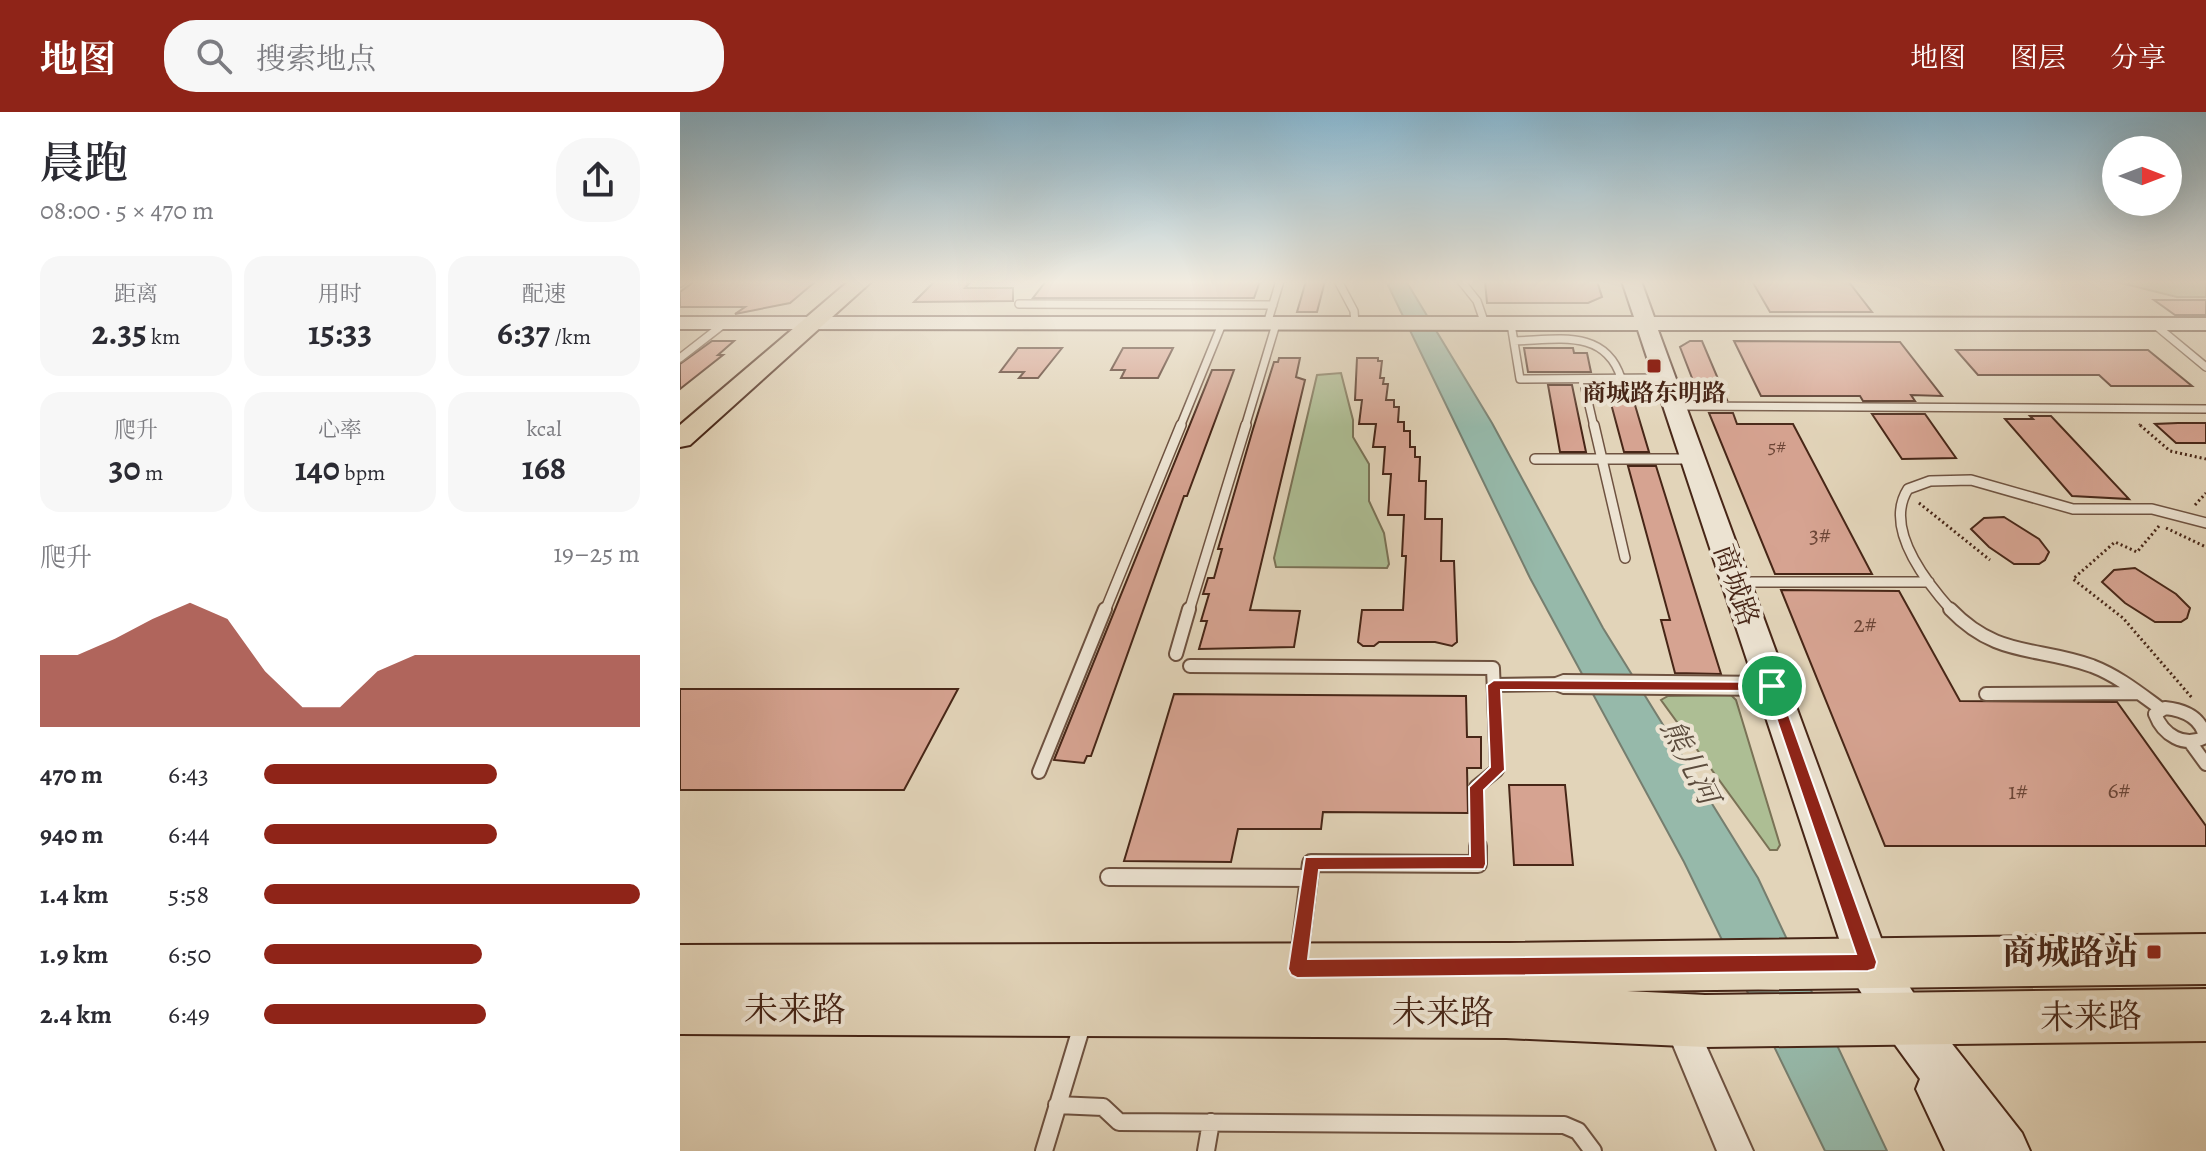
<!DOCTYPE html>
<html lang="zh">
<head>
<meta charset="utf-8">
<style>
  :root { --surface:#fff; --page:#f7f7f7; --text:#2b2b33; --muted:#7c7c81; --accent:#8f2418 }
  body { margin:0; font-family:Alegreya,"Noto Serif SC",serif; background:var(--page); color:var(--text); height:100vh; display:flex; flex-direction:column; font-size:30px; white-space:nowrap }
  * { box-sizing:border-box; margin:0 }
  p { font-size:26px; color:var(--muted) }
  .icon { flex:none; width:44px; height:44px; fill:none; stroke:currentColor; stroke-width:2; stroke-linecap:round; stroke-linejoin:round }
  .map { position:relative; flex:1; overflow:hidden }
  .panel { display:flex; flex-direction:column; background:var(--surface); width:680px }
  .panel>* { flex:none }
  .needle { width:52px; rotate:90deg }
  .fabs { position:absolute; left:1422px; top:24px; display:grid; gap:16px }
  .fabs a { display:grid; place-items:center; width:80px; height:80px; border-radius:50%; background:var(--surface); box-shadow:0 8px 32px #0002; font-size:40px }
  .pin { position:absolute; display:grid; place-items:center; width:68px; height:68px; color:#fff; margin:-34px; border:4px solid #fff; border-radius:50%; box-shadow:0 2px 8px #0007 }
  .round { display:grid; place-items:center; flex:none; width:84px; height:84px; border-radius:32px; background:var(--page) }
  .headline { display:flex; align-items:center; justify-content:space-between; height:136px; padding:0 40px }
  h1 { font-size:44px; font-weight:600; line-height:60px }
  .metrics { display:grid; grid-template-columns:repeat(3,1fr); gap:12px; height:136px; padding:8px 40px }
  .metrics div { display:grid; align-content:center; border-radius:20px; background:var(--page); text-align:center }
  .metrics b { font-size:34px; font-weight:600 }
  .metrics small { font-size:22px; font-weight:400 }
  .metrics p { font-size:22px }
  .chart { height:224px; padding:16px 40px }
  .chart p { display:flex; justify-content:space-between }
  .chart svg { width:100%; height:144px; margin-top:8px; fill:var(--accent); opacity:.7 }
  ul { padding:0 40px; list-style:none; font-size:26px }
  li { display:grid; grid-template-columns:128px 96px 1fr; align-items:center; height:60px }
  li i { height:20px; border-radius:10px; background:var(--accent) }
  header { display:flex; align-items:center; gap:48px; box-sizing:border-box; height:112px; padding:0 40px; background:var(--accent); color:#fff }
  header strong { font-size:38px }
  nav { display:flex; gap:44px; margin-inline-start:auto; font-size:28px }
  .search { width:560px; height:72px; background:var(--page); display:flex; align-items:center; gap:20px; box-sizing:border-box; padding:0 28px; border-radius:32px; color:var(--muted); font-size:30px }
  main { display:flex; flex:1; min-height:0 }
  .map>svg:first-child { display:block }
</style>
</head>
<body>
<header>
<strong>地图</strong>
<div class="search"><svg class="icon" aria-label="search" viewBox="0 0 24 24"><circle cx="10" cy="10" r="6"/><path d="M15 15l6 6"/></svg>搜索地点</div>
<nav><a>地图</a><a>图层</a><a>分享</a></nav>
</header>
<main>
<section class="panel">
<div class="headline"><div><h1>晨跑</h1><p>08:00 · 5 × 470 m</p></div><a class="round"><svg class="icon" aria-label="share" viewBox="0 0 24 24"><path d="M12 15V3M7 8l5-5 5 5M5 13v7h14v-7"/></svg></a></div>
<div class="metrics">
<div><p>距离</p><b>2.35<small> km</small></b></div>
<div><p>用时</p><b>15:33</b></div>
<div><p>配速</p><b>6:37<small> /km</small></b></div>
</div>
<div class="metrics">
<div><p>爬升</p><b>30<small> m</small></b></div>
<div><p>心率</p><b>140<small> bpm</small></b></div>
<div><p>kcal</p><b>168</b></div>
</div>
<div class="chart"><p><span>爬升</span>19–25 m</p>
<svg viewBox="0 0 160 44" preserveAspectRatio="none"><path d="M0 44V22L10 22L20 17L30 11L40 6L50 11L60 27L70 38L80 38L90 27L100 22L110 22L120 22L130 22L140 22L150 22L160 22V44z"/></svg>
</div>
<ul>
<li><b>470 m</b>6:43<i style="width:62%"></i></li>
<li><b>940 m</b>6:44<i style="width:62%"></i></li>
<li><b>1.4 km</b>5:58<i style="width:100%"></i></li>
<li><b>1.9 km</b>6:50<i style="width:58%"></i></li>
<li><b>2.4 km</b>6:49<i style="width:59%"></i></li>
</ul>
</section>
<div class="map">
<svg width="1526" height="1039" viewBox="0 0 1526 1039">
  <rect width="100%" height="100%" fill="#e2d4b9"/>
  <filter id="stains"><feTurbulence type="fractalNoise" baseFrequency=".0025" numOctaves="4"/><feColorMatrix values="0 0 0 0 .2 0 0 0 0 .09 0 0 0 0 .02 0 0 0 .5 -.17"/></filter>
  <radialGradient id="worn" r=".72"><stop offset=".6" stop-color="#630" stop-opacity="0"/><stop offset="1" stop-color="#630" stop-opacity=".3"/></radialGradient>
  <path fill="#adbe94" stroke="#7a7256" stroke-width="2" d="M1433,169H1526V185H1497Z
    M661,261L673,308V325L689,352V389L704,421L709,452L707,456L596,455L594,446L637,263Z
    M1051,583L1056,588L1100,733L1097,738H1090L981,588L988,584Z"/>
  <path fill="#96b9aa" stroke="#767e6f" stroke-width="2" d="M706,169H726L812,311L923,516L1078,766L1207,1039H1145L1004,750L850,466Z"/>
  <path fill="#d6a391" stroke="#472617" stroke-width="2" d="M15,169H81L135,170L110,191L55,202L65,195H0V180Z
    M255,169H291L285,176H333V189L234,190Z
    M366,169H580L574,186H353Z
    M626,169H645L637,200H617Z
    M805,169H917L922,185L908,191H807Z
    M1072,169H1168L1192,200H1090Z
    M1474,188H1526V203H1495Z
    M32,229H54L38,243H43L0,277V252Z
    M1010,229H1022L1047,288H1024L1019,284L1000,235Z
    M1054,229L1220,230L1262,284L1231,283L1235,289H1183L1180,284H1081Z
    M338,236H382L358,266H339L344,260H320Z
    M443,236H493L478,266H441L445,258H431Z
    M844,236H893L894,241H907L911,260H848Z
    M1276,238H1468L1512,274H1431L1419,263H1298Z
    M599,246H620L616,265L625,268L570,498L620,499L614,535L519,537L527,509H521L529,482H523L528,466H534L542,437H538L573,317L594,250H598Z
    M677,246H698V249H702L700,266H704L703,272H708L706,288H714V295H719L718,310H724V319H730V335H735V345H740L739,369H746L745,407H762L761,449H774L777,530L772,534L755,530H699L694,534H683L678,530L682,498H723L726,444H722L724,403H708L711,362H703L705,335H693L696,312H679L682,288H675Z
    M532,258H554L507,384H504L411,644H407L404,651L374,648Z
    M868,273H892L906,340H880Z
    M926,273H949L969,340H944Z
    M1029,301H1053L1057,312H1113L1192,462H1095Z
    M1192,302H1245L1276,346L1222,347Z
    M1350,304H1371L1449,387L1392,384L1325,307H1353Z
    M1498,311H1526V331H1496L1475,312Z
    M948,354H976L1041,562L995,561L981,508H990Z
    M1324,405L1359,427L1369,440L1365,448L1359,452H1334L1309,435L1291,417L1304,406Z
    M1455,456L1496,482L1510,496L1507,506L1501,510H1475L1445,491L1422,470L1434,458Z
    M1101,478L1219,479L1280,589L1437,590L1526,714V734H1205Z
    M0,577H278L224,678H0Z
    M494,582L786,584L787,625H801V656H787L788,701L643,700L641,717H558L551,750L444,749Z
    M829,673H885L893,753H834Z"/>
  <g fill="none" stroke-linecap="round" stroke-linejoin="round">
    <defs>
      <path id="lane-far3" d="M658,169L674,199L675,212
        M781,169L797,189L805,212
        M0,171L3,169
        M339,192L593,193
        M587,212L600,169
        M831,212L840,267L984,266
        M1474,212L1526,255
        M834,229C877,228 925,216 941,266
        M0,246L45,211
        M905,276L914,315
        M995,294L1526,297
        M500,315L542,212
        M565,315L596,212"/>
      <path id="lane-far2" d="M914,313L945,446
        M855,347H1012
        M1058,470H1249
        M425,499L501,313
        M509,499L566,313
        M1272,499C1246,470 1203,416 1228,377L1250,369L1291,368L1393,397H1472L1526,411"/>
      <path id="lane-far1" d="M1270,497C1317,546 1356,534 1412,554C1438,564 1459,581 1481,597
        M496,542L509,497
        M510,554L813,556L817,658L796,675L798,736
        M814,573L883,572
        M1306,582L1458,581
        M1485,596C1504,598 1521,605 1525,625C1504,636 1483,623 1475,602Z
        M1510,630L1526,652
        M359,660L425,497"/>
      <path id="lane" d="M429,765L629,766
        M619,844L631,751L798,752V734
        M377,993L423,995L439,1010L884,1013L898,1019L913,1039
        M364,1039L403,910
        M526,1039L531,1010"/>
      <path id="street" d="M883,563L1092,565L1100,568L1104,574L1100,580L1092,583L883,581L875,578L871,572L875,566Z
        M999,893L1010,898L1073,1039H1037L983,909L988,898Z"/>
      <path id="secondary" d="M942,169H961L974,205L1526,206V218H978L1205,837L1240,891L1342,1021L1350,1039H1265L1236,977L1240,967L1208,923L1172,866L958,218L0,217V205H954Z"/>
      <path id="primary" d="M169,169H192L10,333L0,335V313Z
        M1526,822V872L947,879L1025,883L1526,877V929L1025,935L826,926L0,922V833L828,831Z"/>
    </defs>
    <use href="#lane-far3" stroke="#6e5240" stroke-width="10"/>
    <use href="#lane-far2" stroke="#6e5240" stroke-width="12"/>
    <use href="#lane-far1" stroke="#6e5240" stroke-width="16"/>
    <use href="#lane" stroke="#6e5240" stroke-width="20"/>
    <use href="#street" stroke="#6e5240" stroke-width="4"/>
    <use href="#secondary" stroke="#472617" stroke-width="4"/>
    <use href="#primary" stroke="#472617" stroke-width="4"/>
    <path stroke="#472617" stroke-width="2" stroke-dasharray="1 3" stroke-linecap="butt" d="M1459,312L1462,315"/>
    <path stroke="#472617" stroke-width="3" stroke-dasharray="2 3" stroke-linecap="butt" d="M1460,313L1490,339L1526,347
      M1239,391L1310,448
      M1515,393L1526,381
      M1479,414L1457,440L1435,430L1393,467L1443,506L1513,587
      M1486,416L1526,435"/>
    <use href="#lane-far3" stroke="#ece3d2" stroke-width="7"/>
    <use href="#lane-far2" stroke="#ece3d2" stroke-width="9"/>
    <use href="#lane-far1" stroke="#ece3d2" stroke-width="12"/>
    <use href="#lane" stroke="#ece3d2" stroke-width="16"/>
    <use href="#street" fill="#ece3d2" fill-rule="evenodd"/>
    <use href="#secondary" fill="#ece3d2" fill-rule="evenodd"/>
    <use href="#primary" fill="#e2d4b9" fill-rule="evenodd"/>
  </g>
  <linearGradient id="sky" x2="0" y2="1"><stop stop-color="#87b6cf"/><stop offset="0.54" stop-color="#f2ece0"/><stop offset="1" stop-color="#f2ece0" stop-opacity="0"/></linearGradient>
  <rect width="1526" height="315" fill="url(#sky)"/>
  <path fill="#8f2418" stroke="#fff" stroke-width="2" fill-rule="evenodd" d="M814,568L1097,570L1197,850L1195,857L1188,859L617,866L611,863L608,857L625,745L790,744L789,675L810,655L807,573ZM821,578L1087,579L1176,842L628,847L639,758L804,757L806,752L804,678L825,658Z"/>
  <g fill="#8f2418" stroke="#ece3d2" stroke-width="3">
    <rect x="966" y="246" width="16" height="16" rx="4"/>
    <rect x="1466" y="832" width="16" height="16" rx="4"/>
  </g>
  <g text-anchor="middle" stroke-width="8" stroke-linejoin="round" paint-order="stroke">
    <g font-size="20" fill="#6b4536">
      <text x="1097" y="341">5#</text>
    </g>
    <g font-size="24" font-weight="bold" fill="#472617" stroke="#ece3d2">
      <text x="974" y="289">商城路东明路</text>
    </g>
    <g font-size="24" fill="#6b4536">
      <text x="1140" y="431">3#</text>
      <text x="1185" y="520">2#</text>
      <text x="1439" y="686">6#</text>
      <text x="1338" y="687">1#</text>
    </g>
    <g font-size="28" fill="#472617" stroke="#ece3d2">
      <text transform="translate(1057 473) rotate(71)" y="10">商城路</text>
    </g>
    <g font-size="30" font-style="italic" fill="#5b4b3c" stroke="#ece3d2">
      <text transform="translate(1010 650) rotate(63)" y="10">熊儿河</text>
    </g>
    <g font-size="34" font-weight="bold" fill="#472617" stroke="#ece3d2" text-anchor="end">
      <text x="1458" y="852">商城路站</text>
    </g>
    <g font-size="34" fill="#472617" stroke="#ece3d2">
      <text x="115" y="909">未来路</text>
      <text x="763" y="912">未来路</text>
      <text transform="translate(1411 904) rotate(-1)" y="12">未来路</text>
    </g>
  </g>
  <rect width="100%" height="100%" filter="url(#stains)"/>
  <rect width="100%" height="100%" fill="url(#worn)"/>
</svg>
<div class="fabs">
<a><svg class="needle" viewBox="-14 -14 28 28"><path d="M0-13l5 13h-10z" fill="#e53935"/><path d="M0 13l5-13h-10z" fill="#7c7c81"/></svg></a>
</div>
<div class="pin" style="left:1092px;top:574px;background:#1e9e55"><svg class="icon" aria-label="arrive" viewBox="0 0 24 24"><path d="M6 21V4h12l-3 4 3 4H6"/></svg></div>
</div>
</main>
</body>
</html>
